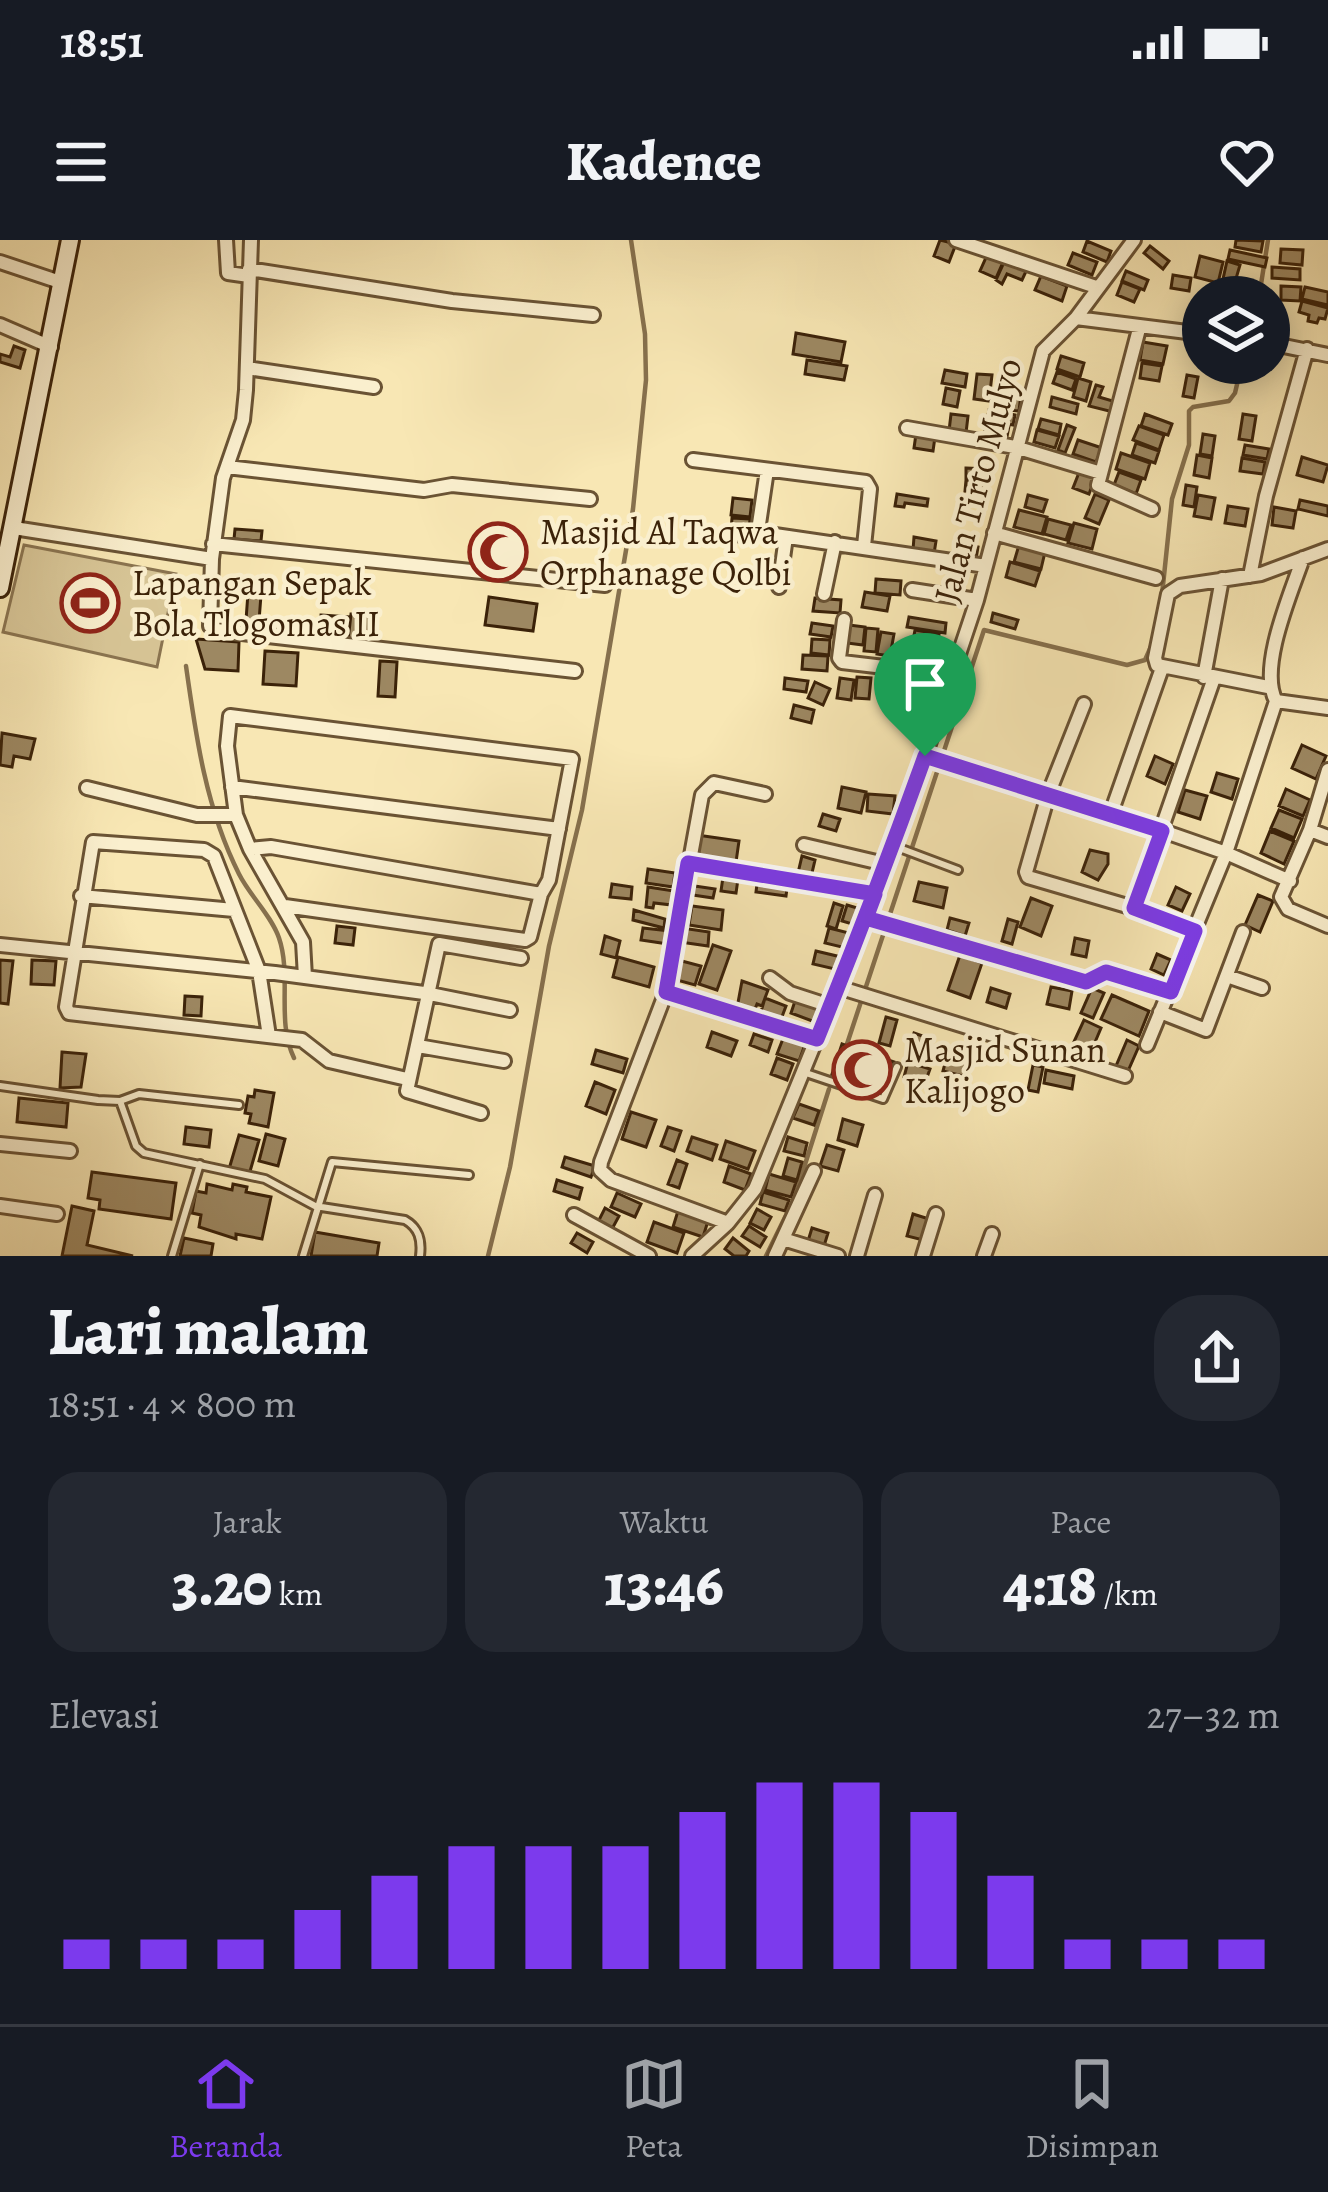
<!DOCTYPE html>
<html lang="id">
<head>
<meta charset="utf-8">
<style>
  :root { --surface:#171b24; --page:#242831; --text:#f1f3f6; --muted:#9ea1a6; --line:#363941; --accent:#7c3aed }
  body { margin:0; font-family:Alegreya,serif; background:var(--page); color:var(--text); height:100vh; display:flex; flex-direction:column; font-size:45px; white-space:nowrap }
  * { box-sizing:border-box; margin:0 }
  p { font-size:39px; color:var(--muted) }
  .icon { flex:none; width:66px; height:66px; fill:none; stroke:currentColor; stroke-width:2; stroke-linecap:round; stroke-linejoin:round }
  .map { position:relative; height:1016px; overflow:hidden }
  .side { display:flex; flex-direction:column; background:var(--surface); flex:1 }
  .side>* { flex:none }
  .tools { position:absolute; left:1182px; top:36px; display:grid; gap:24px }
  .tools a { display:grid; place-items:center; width:108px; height:108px; border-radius:50%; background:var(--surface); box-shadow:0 6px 30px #0003; font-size:60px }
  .pin { position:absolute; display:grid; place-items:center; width:102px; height:102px; color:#fff; margin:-123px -51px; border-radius:50% 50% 50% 0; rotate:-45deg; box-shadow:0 0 12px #0007 }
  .pin .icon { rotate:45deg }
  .round { display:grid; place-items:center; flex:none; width:126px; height:126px; border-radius:48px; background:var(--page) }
  .summary { display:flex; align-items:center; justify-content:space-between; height:204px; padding:0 48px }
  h1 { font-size:66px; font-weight:800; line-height:90px }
  .stats { display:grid; grid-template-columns:repeat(3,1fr); gap:18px; height:204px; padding:12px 48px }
  .stats div { display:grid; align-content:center; border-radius:30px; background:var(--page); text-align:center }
  .stats b { font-size:60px; font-weight:800 }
  .stats small { font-size:33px; font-weight:400 }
  .stats p { font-size:33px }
  .chart { height:336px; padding:24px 48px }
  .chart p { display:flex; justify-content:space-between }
  .chart svg { width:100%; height:216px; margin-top:12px; stroke:var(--accent); stroke-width:6 }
  .status { display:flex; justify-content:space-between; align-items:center; height:84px; padding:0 60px; background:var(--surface); direction:ltr }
  .status svg { height:33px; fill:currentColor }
  header { display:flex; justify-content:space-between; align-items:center; height:156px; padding:0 48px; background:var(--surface); font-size:54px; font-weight:800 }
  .tabs { display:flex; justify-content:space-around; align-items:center; height:168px; border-top:3px solid var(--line); background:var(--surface); font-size:33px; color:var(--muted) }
  .tabs a { display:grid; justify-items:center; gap:6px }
  .tabs .on { color:var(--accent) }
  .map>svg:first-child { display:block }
</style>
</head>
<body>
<div class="status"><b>18:51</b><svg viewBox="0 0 49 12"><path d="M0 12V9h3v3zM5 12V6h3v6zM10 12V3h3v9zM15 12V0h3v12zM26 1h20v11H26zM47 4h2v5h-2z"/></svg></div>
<header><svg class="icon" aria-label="menu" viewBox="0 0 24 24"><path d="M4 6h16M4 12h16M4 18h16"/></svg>Kadence<svg class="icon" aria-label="heart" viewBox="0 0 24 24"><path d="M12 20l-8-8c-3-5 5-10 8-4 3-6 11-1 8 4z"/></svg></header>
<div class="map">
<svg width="1328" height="1016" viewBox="0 0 1328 1016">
  <rect width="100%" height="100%" fill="#f8e7b4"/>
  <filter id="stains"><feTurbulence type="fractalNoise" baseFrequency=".00167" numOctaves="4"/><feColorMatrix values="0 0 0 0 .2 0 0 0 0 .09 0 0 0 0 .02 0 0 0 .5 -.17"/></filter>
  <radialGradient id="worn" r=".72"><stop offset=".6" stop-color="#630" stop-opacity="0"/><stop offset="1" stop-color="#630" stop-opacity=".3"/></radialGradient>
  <path fill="#d8c697" stroke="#8a7450" stroke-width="3" d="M24,305L176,334L157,427L3,392Z"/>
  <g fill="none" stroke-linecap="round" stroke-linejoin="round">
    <path stroke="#86704d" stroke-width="4.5" d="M1259,57L1268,0
      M1162,355L1172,259L1189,205V171L1193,167L1229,161L1235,153L1242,123
      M186,426C196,497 206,569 239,634C250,656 271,675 279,698C292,736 276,781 294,818
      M847,804L984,390L1127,425L1145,420L1153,402
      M488,1016L510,927L549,706L582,570L633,269L646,140L645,94L631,0
      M766,1016L794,959L829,849"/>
  </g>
  <path fill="#9d8862" stroke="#3b2209" stroke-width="3" d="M940,0L956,4L949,22L934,16Z
    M1236,0L1263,1L1261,12L1235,7Z
    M1087,1L1111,11L1107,22L1083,12Z
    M1150,6L1169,21L1163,29L1144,13Z
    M1281,9L1303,10L1302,25L1280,23Z
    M1230,10L1267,18L1265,27L1228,19Z
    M988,13L1004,20L996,38L980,31Z
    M1073,13L1097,22L1092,35L1068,25Z
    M1200,16L1223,22L1218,43L1195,37Z
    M1006,18L1028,27L1022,40L1007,34L1002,44L996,40Z
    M1227,21L1240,25L1235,42L1223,39Z
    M1272,27L1300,29V40L1272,38Z
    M1126,31L1148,40L1144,50L1122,41Z
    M1173,35L1191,38L1189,51L1171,48Z
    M1041,36L1067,46L1062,61L1035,50Z
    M1122,42L1140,49L1134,62L1117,55Z
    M1281,46L1301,47L1300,61L1281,60Z
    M1305,47L1328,52V65L1302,59Z
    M1302,61L1328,68L1325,79L1319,78L1317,83L1308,81L1309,75L1299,72Z
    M796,93L845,102L841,122L793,114Z
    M1143,102L1167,106L1163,124L1140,120Z
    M14,106L25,110L20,128L0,122V114L10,117Z
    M1061,116L1084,123L1080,137L1057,129Z
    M807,120L847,126L844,140L805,134Z
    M1142,123L1162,126L1159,141L1140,138Z
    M945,130L967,134L965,147L942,143Z
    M1057,132L1076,139L1072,150L1053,143Z
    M977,134L992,135L989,161L974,159Z
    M1187,135L1198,137L1194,158L1183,156Z
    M1078,138L1091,142L1086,161L1073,157Z
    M1096,145L1103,147L1099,157L1116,162L1113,172L1089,166Z
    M946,148L960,151L957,167L943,164Z
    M994,151L1021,154L1019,171L992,168Z
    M1052,157L1078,164L1076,174L1050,167Z
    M989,170L1015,175L1013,185L987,180Z
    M951,174L968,176L966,193L949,191Z
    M1145,174L1172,184L1168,195L1141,186Z
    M1243,174L1256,176L1252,201L1239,199Z
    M1041,179L1061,184L1059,195L1038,189Z
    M986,182L1009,186L1006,202L984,198Z
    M1067,185L1075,188L1065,213L1058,210Z
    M1139,186L1164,195L1159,210L1133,200Z
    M1037,190L1059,196L1055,208L1034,202Z
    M916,194L935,197L933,211L914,208Z
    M1203,194L1215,196L1212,216L1200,214Z
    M1078,200L1102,208L1096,222L1073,214Z
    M1136,203L1159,211L1155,223L1132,215Z
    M1245,205L1269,209L1267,219L1243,215Z
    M1121,213L1150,223L1145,239L1116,229Z
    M1197,215L1212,218L1209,238L1194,235Z
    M1302,217L1328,225L1323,242L1297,235Z
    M1242,218L1265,222L1263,234L1240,231Z
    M966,228L988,229V240L966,239Z
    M1080,230L1096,235L1089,254L1073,248Z
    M1119,232L1141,240L1136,254L1114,245Z
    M966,240L986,241L985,252L965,251Z
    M1186,245L1197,247L1194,267L1183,265Z
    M897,254L928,259L927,266L905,263L904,267L895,266Z
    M1095,254L1109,260L1099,284L1085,278Z
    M1028,255L1047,260L1043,272L1025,267Z
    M1198,255L1215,258L1211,279L1194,276Z
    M733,258L752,260L750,277L731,275Z
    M1300,260L1328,266V276L1298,269Z
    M1228,266L1248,269L1245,286L1225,283Z
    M1274,267L1296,271L1293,288L1272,285Z
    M1019,270L1047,277L1042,294L1014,287Z
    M732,278L750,279L748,303L730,301Z
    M1048,279L1071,285L1066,300L1044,294Z
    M1074,283L1097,289L1092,309L1068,303Z
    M235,289L262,291L261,301L234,299Z
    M486,291L514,294L511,332L482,330Z
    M914,297L936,301L934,314L913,310Z
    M956,303L978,307L976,319L954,316Z
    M1019,305L1045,312L1041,329L1014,322Z
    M1010,322L1040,331L1035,346L1006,337Z
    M876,339L901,341L900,355L875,353Z
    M865,352L890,356L887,371L862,367Z
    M248,353L261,355L259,381L246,380Z
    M489,357L537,364L533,391L485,385Z
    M815,358L841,360L840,373L813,371Z
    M993,373L1018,380L1015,389L991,382Z
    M351,374L375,376L372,403L348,401Z
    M321,375L349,377L347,397L320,395Z
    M909,377L946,383L945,393L907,387Z
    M812,383L833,386L831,397L810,394Z
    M849,385L865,387L863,405L847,403Z
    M866,388L878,389L876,412L864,411Z
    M915,390L939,394L938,405L913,401Z
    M881,392L894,394L890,416L877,414Z
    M196,399L239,402L238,431L205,429Z
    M812,399L830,400L829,415L811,413Z
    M265,411L298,413L296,446L263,444Z
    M803,415L828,416L827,431L802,429Z
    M380,421L397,422L395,457L378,456Z
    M857,437L871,438L869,459L855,458Z
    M785,438L808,441L806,452L784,449Z
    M840,438L854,440L851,460L837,458Z
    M815,442L830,449L823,465L808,458Z
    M794,465L814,470L811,483L791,478Z
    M2,493L35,499L30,519L14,516L12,527L0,525Z
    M1302,505L1326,516L1316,539L1292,528Z
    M1155,516L1173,524L1165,544L1147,536Z
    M1217,533L1238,539L1232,559L1211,552Z
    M842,547L866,552L861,573L838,568Z
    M1286,549L1310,560L1303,576L1279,566Z
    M1185,550L1207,556L1200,579L1178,572Z
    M868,554L895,556L893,574L867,571Z
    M1279,570L1302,579L1294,598L1271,588Z
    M823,574L840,579L836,591L819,586Z
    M1270,591L1294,601L1284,624L1261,613Z
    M697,595L739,601L736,622L694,616Z
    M1090,610L1108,614V624L1098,640L1082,632Z
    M802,616L815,620L811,637L798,633Z
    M648,629L675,633L673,647L646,643Z
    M724,630L739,632L736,653L721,651Z
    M758,636L788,641L786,656L756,652Z
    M919,642L947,648L943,668L914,661Z
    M612,644L632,647L631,659L610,657Z
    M688,645L715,649L713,658L686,654Z
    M648,647L674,651L672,665L654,663L653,668L646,667Z
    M1176,647L1190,654L1182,671L1168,665Z
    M1258,655L1273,661L1260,692L1245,685Z
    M1031,658L1052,666L1041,696L1020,687Z
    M834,663L843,666L836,689L827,686Z
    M847,665L864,670L859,686L842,681Z
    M692,666L723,670L721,690L689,685Z
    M634,670L665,679L664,688L633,680Z
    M950,678L969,683L965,696L947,690Z
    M1008,679L1018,682L1012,704L1002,701Z
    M337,686L355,688L353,705L335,703Z
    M643,688L670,691L668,704L641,700Z
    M682,688L709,692L708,706L680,702Z
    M829,688L849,693L846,708L825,703Z
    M605,696L620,701L616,718L601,714Z
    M1075,698L1089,701L1086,717L1072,714Z
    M713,705L731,711L717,750L699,744Z
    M816,711L841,717L839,730L813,724Z
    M1157,714L1171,720L1164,735L1151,729Z
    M960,715L982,723L970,758L948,750Z
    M618,717L654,727L649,747L613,737Z
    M0,720L13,721L8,764L0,763Z
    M32,720L56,721L54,745L31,744Z
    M678,720L701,726L695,745L673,739Z
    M742,741L768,750L762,766L757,764L753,774L737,768Z
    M1051,747L1072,751L1069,769L1047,764Z
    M991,748L1010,754L1006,768L987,762Z
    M1092,748L1104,753L1093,778L1081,773Z
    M1112,755L1149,771L1139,796L1101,779Z
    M185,756L202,757L201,776L184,775Z
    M765,758L786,766L780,782L760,775Z
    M795,761L820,770L815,782L791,773Z
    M886,777L897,780L890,806L879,803Z
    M1084,780L1101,788L1090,814L1072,806Z
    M786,791L807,799L799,821L777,814Z
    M712,792L737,801L731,816L707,807Z
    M914,793L931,799L925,817L908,811Z
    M754,794L772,800L768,812L750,805Z
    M1127,800L1139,806L1128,831L1116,826Z
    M842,804L894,822L882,856L831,837Z
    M949,808L973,814L967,837L943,831Z
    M596,810L627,819L623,833L592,824Z
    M62,812L86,814L81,847L60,848Z
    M777,818L793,824L787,840L771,834Z
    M908,822L930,829L925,843L904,837Z
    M1033,825L1043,827L1038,852L1028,850Z
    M1046,830L1074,836L1072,849L1044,843Z
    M595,842L615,850L606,874L586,866Z
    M255,850L274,853L268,887L249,883L251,874L245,873L248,856L254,857Z
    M19,858L68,863L66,887L17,882Z
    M799,864L819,871L814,885L793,878Z
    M631,872L656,880L646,907L622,899Z
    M843,879L863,885L857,906L838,900Z
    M186,887L211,890L209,907L184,904Z
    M668,887L681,891L674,911L661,906Z
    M266,894L285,899L278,926L259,921Z
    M239,895L259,900L249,935L229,929Z
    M692,897L717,905L712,920L687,911Z
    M788,897L807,903L804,916L784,911Z
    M726,901L755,911L748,929L720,919Z
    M827,905L844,910L838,931L820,926Z
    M565,917L595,926L591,937L562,927Z
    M788,918L802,922L797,940L783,936Z
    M677,920L687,924L679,948L668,944Z
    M729,926L751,934L745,950L724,942Z
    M92,932L176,943L171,979L99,969L100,960L88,958Z
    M769,934L796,942L791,957L765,950Z
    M557,940L582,948L579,959L554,951Z
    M207,944L232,950L233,944L247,947L246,952L271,957L262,999L236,994V999L199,987L201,975L192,973L196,951L206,953Z
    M763,952L789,960L785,971L760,964Z
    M617,953L641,964L635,977L611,967Z
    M72,966L94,971L87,1005L133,1016H62Z
    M605,968L619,976L612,989L598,982Z
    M757,969L771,977L764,990L750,983Z
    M678,971L708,981L703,997L673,987Z
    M913,974L929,979L923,1000L907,996Z
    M654,982L684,993L677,1013L647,1002Z
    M749,986L766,997L760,1007L742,996Z
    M812,988L828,993L824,1006L808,1001Z
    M315,992L379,1003L377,1016H311Z
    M577,993L593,1002L587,1013L571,1003Z
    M184,998L213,1004L211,1016H180Z
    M733,998L749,1011L746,1016H734L725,1009Z"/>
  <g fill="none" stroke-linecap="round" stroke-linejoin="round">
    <defs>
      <path id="service" d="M894,606L958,630
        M806,833L883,859L897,827
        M0,846L98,860L120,861L139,854L239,865
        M120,861L136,906L144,913L265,939L315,966L405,980C419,988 422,1000 420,1016
        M172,1016L200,924
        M303,1016L332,922L469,935"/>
      <path id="minor" d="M226,0L228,33L249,36
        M251,0L246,150L243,180L223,238L212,319L210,386L216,390L575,431
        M956,0L1096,47
        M0,22L63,43
        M249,29L452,61L593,75
        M1076,78L1203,94
        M0,85L51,107
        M1139,89L1098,245L1152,269
        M1269,103L1328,115
        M247,128L374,147
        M907,188L1015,207L1101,233
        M693,220L866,242L870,249L864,306
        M227,227L424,250L452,245L590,259
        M767,230L759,284L760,290L768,294L986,326
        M14,288L212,319
        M994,293L1156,338
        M213,304L605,345
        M1250,336L1266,256L1307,109
        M779,347L786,297
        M912,350L977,360
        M824,354L835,302
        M844,380L839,418L842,422L952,435
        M1204,437L1222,339
        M1268,447L1157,425L1155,418L1168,354L1180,346L1261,334L1328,309
        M1276,461L1328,468
        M1084,464L1048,555L1026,632L1028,637L1134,668L1194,691
        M925,516L1111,573L1226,613L1290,641
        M1328,530L1310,590L1281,657L1288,669L1328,686
        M232,547L559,589
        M87,548L197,575H236
        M1111,573L1162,428
        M1310,590L1328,597
        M804,605L885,624
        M250,609L271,607L541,654
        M688,623L875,654
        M81,656L234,670
        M285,666L525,700L530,697L541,654L549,640L572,519L230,476L227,506L236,575L250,609L303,702L305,737
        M1134,668L1214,438
        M866,678L1086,742L1106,732L1171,752
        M0,705L275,733L424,753
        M1227,736L1262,748
        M770,738L790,753L830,766
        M838,747L1125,836
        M666,752L817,798
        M430,754L510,770
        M1160,772L1206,790L1243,692
        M269,796L259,731L214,616L204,610L93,602L66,767L69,773L302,800L329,821L407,839
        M1147,805L1226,613L1276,461C1258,428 1291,353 1303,318
        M418,806L504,821
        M481,873L407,851L439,704L521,718
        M0,904L70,911
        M0,966L57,974
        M574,975L649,1016
        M728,983L611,940L600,930L601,922L666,752L702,555L714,543L765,554
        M783,999L838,1016
        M692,1016L728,983L755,949L866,678L925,516L977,360L1043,111L1076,78L1134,0
        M775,1016L814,931
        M857,1016L875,955
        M923,1016L936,974
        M984,1016L992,994"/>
      <path id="secondary" d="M0,348L70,0"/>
    </defs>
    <use href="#service" stroke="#6a5334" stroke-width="12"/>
    <use href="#minor" stroke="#6a5334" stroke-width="18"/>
    <use href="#secondary" stroke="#3b2209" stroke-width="22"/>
    <use href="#service" stroke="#faefce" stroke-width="6"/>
    <use href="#minor" stroke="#faefce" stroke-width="12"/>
    <use href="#secondary" stroke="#faefce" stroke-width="16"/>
  </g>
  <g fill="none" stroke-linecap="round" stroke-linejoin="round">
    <defs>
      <path id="route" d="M925,516C891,611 855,705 817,799L666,752L688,623L875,654L866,678L1086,742L1106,732L1171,752L1195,691L1134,668L1162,591L925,516"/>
    </defs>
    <use href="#route" stroke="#fff" stroke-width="24"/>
    <use href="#route" stroke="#7c3aed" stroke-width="15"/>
  </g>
  <defs>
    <symbol id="mosque-ring" viewBox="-11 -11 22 22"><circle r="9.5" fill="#faefce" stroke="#8f2418" stroke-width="1.5"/><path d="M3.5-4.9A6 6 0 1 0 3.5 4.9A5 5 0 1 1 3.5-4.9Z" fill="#8f2418"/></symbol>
    <symbol id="stadium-ring" viewBox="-11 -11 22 22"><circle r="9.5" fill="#faefce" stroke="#8f2418" stroke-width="1.5"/><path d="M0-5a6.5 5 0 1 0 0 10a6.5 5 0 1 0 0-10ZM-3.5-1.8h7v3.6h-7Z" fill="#8f2418"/></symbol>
  </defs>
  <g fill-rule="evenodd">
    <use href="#mosque-ring" x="465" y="279" width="66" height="66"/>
    <use href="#stadium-ring" x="57" y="330" width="66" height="66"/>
    <use href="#mosque-ring" x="829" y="797" width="66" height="66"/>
  </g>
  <g text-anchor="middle" stroke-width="9" stroke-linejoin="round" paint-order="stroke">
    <g font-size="36" fill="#3b2209" stroke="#faefce">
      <text transform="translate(977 240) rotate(-75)" y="13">Jalan Tirto Mulyo</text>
    </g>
    <g font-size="36" fill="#3b2209" stroke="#faefce" text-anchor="start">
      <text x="540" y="304">Masjid Al Taqwa<tspan x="540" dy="41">Orphanage Qolbi</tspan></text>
      <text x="132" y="355">Lapangan Sepak<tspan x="132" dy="41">Bola Tlogomas II</tspan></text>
      <text x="904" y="822">Masjid Sunan<tspan x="904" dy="41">Kalijogo</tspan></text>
    </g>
  </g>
  <rect width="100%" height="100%" filter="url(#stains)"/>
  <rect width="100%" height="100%" fill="url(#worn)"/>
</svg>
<div class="tools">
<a><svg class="icon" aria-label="layers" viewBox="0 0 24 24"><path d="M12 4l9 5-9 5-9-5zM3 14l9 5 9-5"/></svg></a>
</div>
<div class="pin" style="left:925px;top:516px;background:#1e9e55"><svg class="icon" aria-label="arrive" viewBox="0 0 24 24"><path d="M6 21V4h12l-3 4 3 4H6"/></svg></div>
</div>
<section class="side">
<div class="summary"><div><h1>Lari malam</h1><p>18:51 · 4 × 800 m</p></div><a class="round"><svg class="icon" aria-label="share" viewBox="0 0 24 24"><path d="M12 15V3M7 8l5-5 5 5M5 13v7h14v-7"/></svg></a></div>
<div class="stats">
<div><p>Jarak</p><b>3.20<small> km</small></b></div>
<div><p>Waktu</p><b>13:46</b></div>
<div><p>Pace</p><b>4:18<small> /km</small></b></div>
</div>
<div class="chart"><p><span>Elevasi</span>27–32 m</p>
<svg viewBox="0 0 160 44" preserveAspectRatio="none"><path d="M5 44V38M15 44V38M25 44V38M35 44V32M45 44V25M55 44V19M65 44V19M75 44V19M85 44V12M95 44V6M105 44V6M115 44V12M125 44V25M135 44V38M145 44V38M155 44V38"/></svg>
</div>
</section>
<nav class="tabs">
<a class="on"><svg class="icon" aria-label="home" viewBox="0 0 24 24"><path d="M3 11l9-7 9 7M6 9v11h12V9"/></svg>Beranda</a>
<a><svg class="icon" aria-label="map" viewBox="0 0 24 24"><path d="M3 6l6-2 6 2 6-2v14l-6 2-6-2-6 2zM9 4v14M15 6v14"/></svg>Peta</a>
<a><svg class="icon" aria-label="saved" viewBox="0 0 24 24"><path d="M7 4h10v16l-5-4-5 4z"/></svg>Disimpan</a>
</nav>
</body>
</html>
